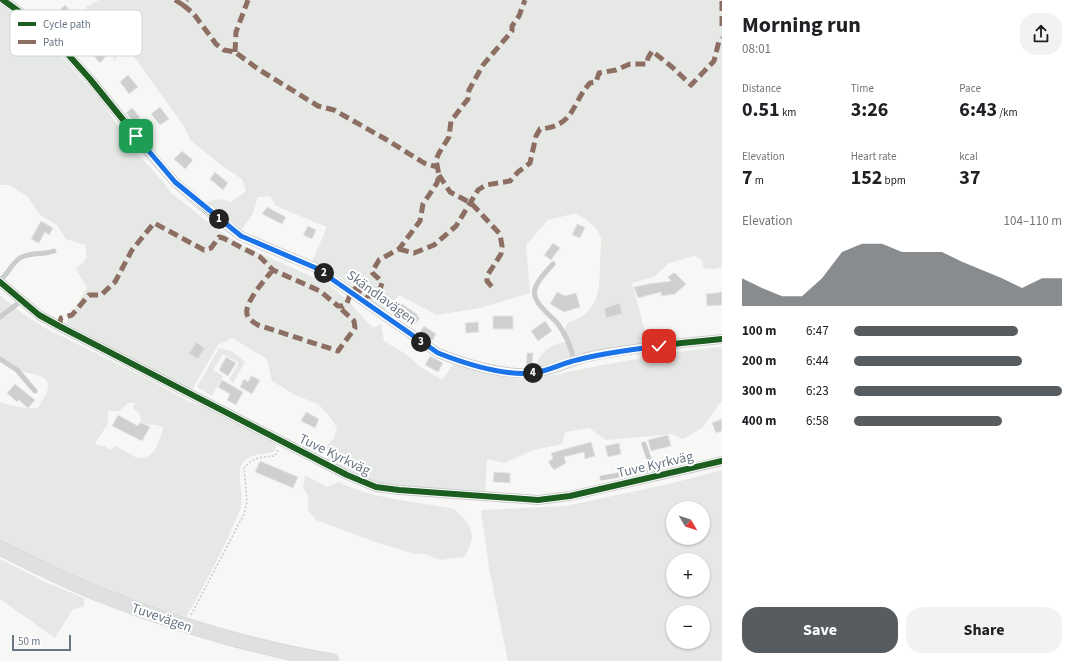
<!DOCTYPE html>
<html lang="en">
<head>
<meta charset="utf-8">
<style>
  :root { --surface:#fff; --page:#f2f2f2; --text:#202124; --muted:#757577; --accent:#575c61 }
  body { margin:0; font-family:"Source Sans 3",sans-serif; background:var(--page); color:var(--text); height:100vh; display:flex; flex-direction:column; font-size:15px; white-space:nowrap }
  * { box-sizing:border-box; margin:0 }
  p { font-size:13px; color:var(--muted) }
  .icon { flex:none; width:22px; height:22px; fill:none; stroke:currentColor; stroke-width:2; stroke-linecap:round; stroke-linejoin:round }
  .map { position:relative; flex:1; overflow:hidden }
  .sheet { display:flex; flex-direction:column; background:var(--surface); width:360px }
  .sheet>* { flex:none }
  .needle { width:26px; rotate:129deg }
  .tools { position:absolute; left:666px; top:501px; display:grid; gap:8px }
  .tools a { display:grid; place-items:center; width:44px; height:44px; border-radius:50%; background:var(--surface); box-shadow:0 1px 3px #0004; font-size:20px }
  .scale { position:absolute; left:12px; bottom:10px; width:59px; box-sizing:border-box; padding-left:4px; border:2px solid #697684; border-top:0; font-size:11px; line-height:14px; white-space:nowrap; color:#697684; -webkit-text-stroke:3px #fff; paint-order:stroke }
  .pin { position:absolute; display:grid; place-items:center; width:34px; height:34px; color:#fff; margin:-17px; border-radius:8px; box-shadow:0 2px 6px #0006 }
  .km { position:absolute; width:20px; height:20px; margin:-10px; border-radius:50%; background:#222; color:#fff; font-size:11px; line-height:20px; text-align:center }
  .round { display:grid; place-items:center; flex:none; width:42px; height:42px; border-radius:16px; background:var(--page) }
  .headline { display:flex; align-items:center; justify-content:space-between; height:68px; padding:0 20px }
  h1 { font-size:22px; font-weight:700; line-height:30px }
  .stats { display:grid; grid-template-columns:repeat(3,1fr); gap:6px; height:68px; padding:4px 20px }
  .stats div { display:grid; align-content:center }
  .stats b { font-size:20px; font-weight:700 }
  .stats small { font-size:11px; font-weight:400 }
  .stats p { font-size:11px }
  .chart { height:112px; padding:8px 20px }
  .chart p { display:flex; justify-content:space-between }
  .chart svg { width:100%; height:72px; margin-top:4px; fill:var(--accent); opacity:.7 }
  .action { display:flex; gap:8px; margin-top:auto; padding:8px 20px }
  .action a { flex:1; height:46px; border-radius:16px; background:var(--accent); color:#fff; font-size:16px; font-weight:700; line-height:46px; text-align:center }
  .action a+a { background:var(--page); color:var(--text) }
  ul { padding:0 20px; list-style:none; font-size:13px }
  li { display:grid; grid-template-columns:64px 48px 1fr; align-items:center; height:30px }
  li i { height:10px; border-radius:5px; background:var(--accent) }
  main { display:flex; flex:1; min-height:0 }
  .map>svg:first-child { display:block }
</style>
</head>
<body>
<main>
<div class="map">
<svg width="722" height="661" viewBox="0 0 722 661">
  <rect width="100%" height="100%" fill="#f7f7f6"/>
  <path fill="#e5e8e4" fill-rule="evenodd" d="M99,0H722V267L714,269L704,268L701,259L694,256L669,263L654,277L632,283L649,346L577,354L557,364L538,368L537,361C546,348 553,344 568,341L564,331L568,323C600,312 600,290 600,260C600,253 603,242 600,236C596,225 585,219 576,213L548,220L526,245L530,293L480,308L437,315L399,295L383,313C360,292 341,275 312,262L327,227L276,206L270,196L258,197L252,215L240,232L202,203L219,199L231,202L246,191L242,179L225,168L191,141L183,125L128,48L117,55L114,63L112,45L107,42L121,31L106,13L91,21L86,7Z
    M0,4L54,48L101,101L135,151L164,183L171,193L218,230L242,245L328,284L347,300L373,328L381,324L384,341L406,354L419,366L442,380L454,364L492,375L528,380L603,365L677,352L722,347V400L702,428L683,439L672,434L606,440L589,428L565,432L562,444L533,450L505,463L487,459L485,494L399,488L372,481L328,460L326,447L334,438L337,428L328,414L318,404L295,395L272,381L267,359L232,338L218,345L192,390L122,354L66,323L87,288L76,269L87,258L85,245L66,239L57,225L40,215L27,196L9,185H0Z
    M0,295L19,311L47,329L154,382L189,402L203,406L276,444L275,451C265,456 250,452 242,464C236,476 245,498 240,510C225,546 206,583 186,617L91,585L0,542V402C7,405 31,410 38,408C45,396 57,381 37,375C33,374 28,373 24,372C16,369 7,362 0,357ZM128,403H135L133,408L139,413L142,422C149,427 155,422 163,428C160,440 156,454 144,458L135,457L116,446L109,450L105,446L96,445L95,444L108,423V411H119Z
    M219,348L233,352L245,362L233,383L229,379L239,363L223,354L213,370L223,376L212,396L197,387Z
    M722,470V661H508L490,573L481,510L566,506L669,484ZM673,508H703V538H673ZM673,560H703V590H673ZM673,612H703V642H673Z
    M305,475L327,487L339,482C374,500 416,501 454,509C472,525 478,535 464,557L440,560L425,554H415L378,543L316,520L308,510V496L303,487Z
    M0,559L45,582L84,598V606L80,608L73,609L55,638L0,599Z"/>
  <path fill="#cecfd0" stroke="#e6e6e6" d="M65,5L89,32L99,21L111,33L100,46L108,54L100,63L55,14Z
    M128,75L138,87L129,94L120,82Z
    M160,107L169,119L160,125L151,114Z
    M132,108L140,117L134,122L126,113Z
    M182,151L193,160L185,169L174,159Z
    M215,172L228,183L223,190L210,179Z
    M267,207L286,217L282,224L262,214Z
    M41,221L53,228L49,235L45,232L39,243L31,239Z
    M577,224L585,227L580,238L572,235Z
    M308,226L316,230L312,239L303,235Z
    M553,243L560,248L551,260L544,255Z
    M673,273H675L686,284L675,294L661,296V292L638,298L634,287L648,284L671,281L668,277Z
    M557,292L565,296L576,293L580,307L564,312L550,304Z
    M722,292V305L707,306L706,294Z
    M399,302L418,315L417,316L420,318L415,324L393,311Z
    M620,303L622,314L606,318L604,308Z
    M493,316H513V329H493Z
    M545,321L552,331L538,341L531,331Z
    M478,322L479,332L466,333L465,323Z
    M424,326L436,334L432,341L420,332Z
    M196,342L205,348L198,359L189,354Z
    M527,353H533L532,367H526Z
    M430,356L443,363L438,372L425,365Z
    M226,357L236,363L228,376L219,370Z
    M251,376L260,380L252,394L240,387L244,379L248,382Z
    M222,380L243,392L236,405L227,400L230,394L218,387Z
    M15,384L35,400L28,408L19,400L17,402L7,393Z
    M306,412L319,419L315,428L301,421Z
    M118,415L138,426L140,422L150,427L142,441L112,426Z
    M722,419V431L716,433L712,423Z
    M668,435L671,446L651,451L648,440Z
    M591,442L595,456L585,459L584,452L564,457L566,463L554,470L548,462L553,458L551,453Z
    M619,443L621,454L608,457L605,446Z
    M260,461L298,477L293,488L255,472Z
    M494,472L510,473V483L493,482Z"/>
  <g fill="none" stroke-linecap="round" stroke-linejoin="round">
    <defs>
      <path id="secondary" d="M0,548C30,563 60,578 91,591C168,622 249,647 332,661"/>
    </defs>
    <use href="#secondary" stroke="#d4d4d5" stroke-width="15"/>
    <path stroke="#c8c9ca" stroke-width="1.5" stroke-dasharray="2 2" stroke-linecap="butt" d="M191,615L244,514L247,502L244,468C253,457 262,457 275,456L278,450"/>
    <path stroke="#cbcccd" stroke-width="5" d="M553,264C547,271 537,280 535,289C531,302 551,315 558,324C566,335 571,347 574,360
      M0,280C8,274 12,263 20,258C29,252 43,255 54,251
      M0,317L21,301
      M0,359L17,370L35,391
      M644,444L653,471
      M602,478L652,469"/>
    <path stroke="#cbcccd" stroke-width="10" d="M3,0L31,20L65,51L90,79L159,164L175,182L213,215L241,236L316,268L438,353C466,364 502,375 533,373C553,371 572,360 592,356C634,348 679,343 722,339
      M0,282L39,315L59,326L347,475L376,487L399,490L538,500L570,496L722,461"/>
    <use href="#secondary" stroke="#dfe0e1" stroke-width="14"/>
    <path stroke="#8d6e63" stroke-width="5" stroke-dasharray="10 5" stroke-linecap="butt" d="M175,0L183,5L187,0
      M722,1V26
      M183,5L193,13L216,44L224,50L235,52L258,69L318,106L334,110L387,140L424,163L437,167
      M235,52L236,32L248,0
      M439,175L450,192L471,203L500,234L502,246L501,254L487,276V281L493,288
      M399,249L414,253L434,245L456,226L478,190L486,185L510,181L518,172L530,163L536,136L540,129C575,126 571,104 590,83L596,82L599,73L616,70L630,64H647L648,58L652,51L672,67L691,85L714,61L719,41L722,38
      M273,270C266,278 244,303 247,314C248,319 253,322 258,325L338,351L355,328L354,321L338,306
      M59,326L61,318L72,315L89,295H101L115,282L132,250L154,223L204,250L211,248L219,237L223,238L260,257L273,270L320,291L338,306H343L347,303L351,292L356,288L366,296H376L379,292L382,283C380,278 374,276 372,272L379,260L399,249L420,221L423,204L437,183L439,175L436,160L439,153L449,137L451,121L468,99L469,90L483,65L512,31V26L519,16L525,0"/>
    <defs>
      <path id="cycleway" d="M3,0L31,20L65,51L90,79L159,164L175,182L213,215L241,236L316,268L438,353C466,364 502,375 533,373C553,371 572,360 592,356C634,348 679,343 722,339
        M0,282L39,315L59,326L347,475L376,487L399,490L538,500L570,496L722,461"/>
    </defs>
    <use href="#cycleway" stroke="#fff" stroke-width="8"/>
    <use href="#cycleway" stroke="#1b5e20" stroke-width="6"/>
  </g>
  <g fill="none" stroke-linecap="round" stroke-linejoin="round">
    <defs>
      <path id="route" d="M136,136L175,182L241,236L316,268L438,353C466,364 503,376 533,373C549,371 562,363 577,360C604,353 631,350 659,346"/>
    </defs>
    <use href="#route" stroke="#fff" stroke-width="8"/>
    <use href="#route" stroke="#1a73e8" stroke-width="5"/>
  </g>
  <g text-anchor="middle" stroke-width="4" stroke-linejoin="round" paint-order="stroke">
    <g font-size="14" fill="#697684" stroke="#fff">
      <text transform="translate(382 297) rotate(36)" y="5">Skändlavägen</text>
      <text transform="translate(335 454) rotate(26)" y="5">Tuve Kyrkväg</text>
      <text transform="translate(655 464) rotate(-13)" y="5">Tuve Kyrkväg</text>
      <text transform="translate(162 617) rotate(19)" y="5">Tuvevägen</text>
    </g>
  </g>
  <rect x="10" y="10" width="132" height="46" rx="6" fill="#fff" stroke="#d2d6da" stroke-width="1"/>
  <rect x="18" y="22" width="18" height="4" fill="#1b5e20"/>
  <rect x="18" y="40" width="18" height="4" fill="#8d6e63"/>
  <g font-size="11" fill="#697684">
    <text x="43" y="28">Cycle path</text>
    <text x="43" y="46">Path</text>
  </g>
</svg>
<div class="tools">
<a><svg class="needle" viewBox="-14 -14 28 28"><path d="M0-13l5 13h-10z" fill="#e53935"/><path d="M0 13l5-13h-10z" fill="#757577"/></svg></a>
<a>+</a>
<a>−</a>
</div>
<div class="scale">50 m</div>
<div class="pin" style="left:136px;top:136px;background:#1e9e55"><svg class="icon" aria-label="arrive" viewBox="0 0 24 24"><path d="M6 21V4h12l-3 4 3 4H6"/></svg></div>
<div class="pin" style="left:659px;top:346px;background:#d93025"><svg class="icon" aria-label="check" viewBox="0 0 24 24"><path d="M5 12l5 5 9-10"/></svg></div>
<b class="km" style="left:219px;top:219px">1</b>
<b class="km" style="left:324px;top:273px">2</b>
<b class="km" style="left:421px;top:342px">3</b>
<b class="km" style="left:533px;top:373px">4</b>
</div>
<section class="sheet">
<div class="headline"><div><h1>Morning run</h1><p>08:01</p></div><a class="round"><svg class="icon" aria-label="share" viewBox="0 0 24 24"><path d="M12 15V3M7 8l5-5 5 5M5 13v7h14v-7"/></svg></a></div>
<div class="stats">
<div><p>Distance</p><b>0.51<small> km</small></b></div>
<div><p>Time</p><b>3:26</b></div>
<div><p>Pace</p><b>6:43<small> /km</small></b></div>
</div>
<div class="stats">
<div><p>Elevation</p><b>7<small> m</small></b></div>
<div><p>Heart rate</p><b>152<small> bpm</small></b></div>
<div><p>kcal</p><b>37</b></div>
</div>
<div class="chart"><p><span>Elevation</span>104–110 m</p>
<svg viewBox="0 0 160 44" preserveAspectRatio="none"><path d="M0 44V27L10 33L20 38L30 38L40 27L50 11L60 6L70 6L80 11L90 11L100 11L110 17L120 22L130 27L140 33L150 27L160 27V44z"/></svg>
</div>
<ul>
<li><b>100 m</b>6:47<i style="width:79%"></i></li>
<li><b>200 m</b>6:44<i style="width:81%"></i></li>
<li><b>300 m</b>6:23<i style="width:100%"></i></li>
<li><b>400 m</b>6:58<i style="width:71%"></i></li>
</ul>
<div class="action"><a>Save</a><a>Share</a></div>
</section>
</main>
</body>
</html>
